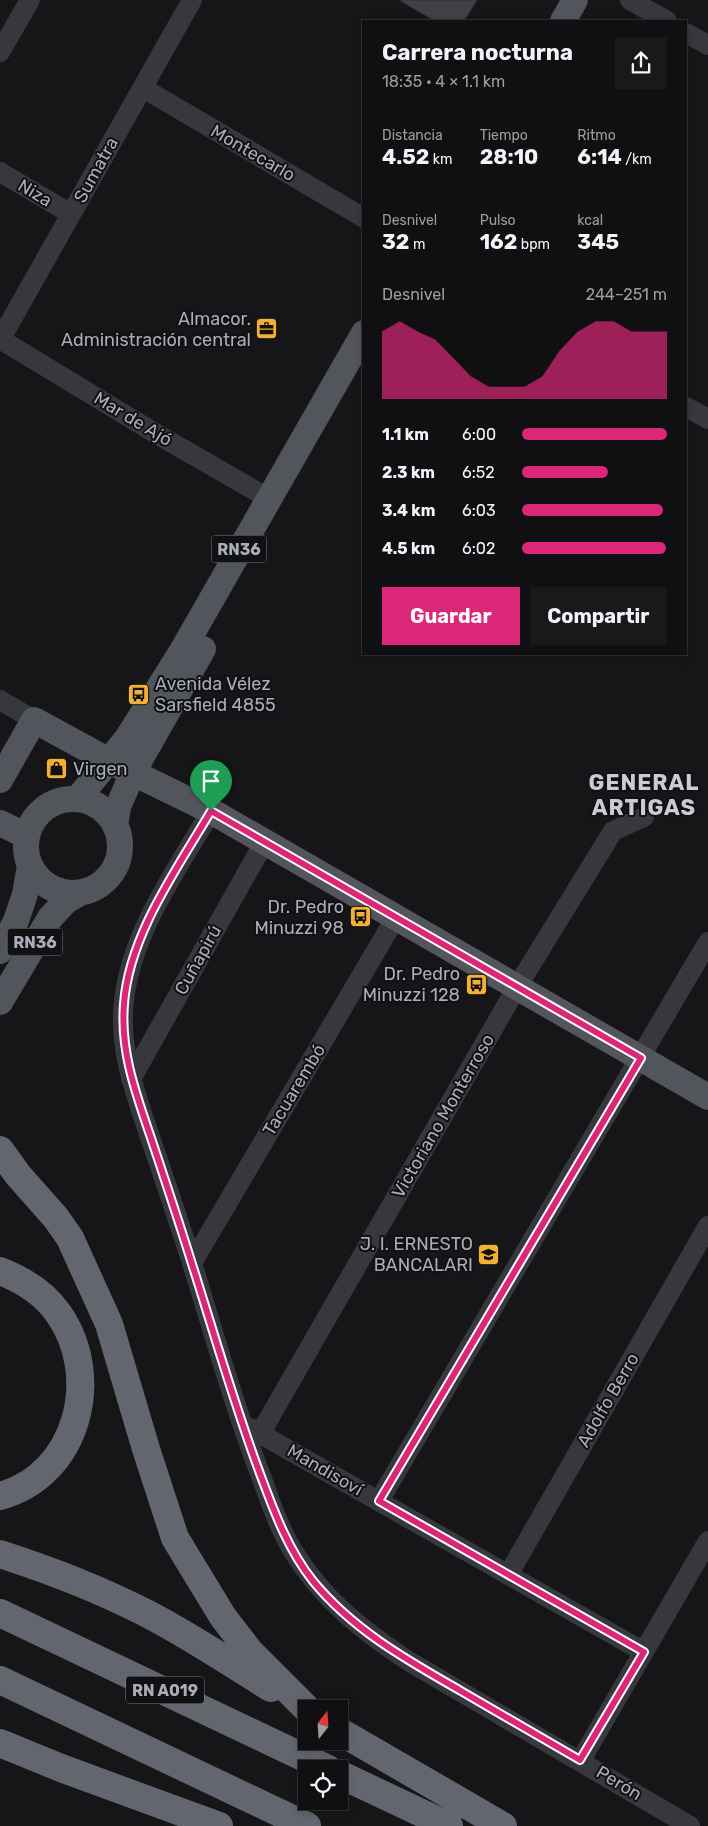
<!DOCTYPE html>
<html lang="es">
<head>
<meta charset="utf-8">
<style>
  :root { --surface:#101012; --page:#19191b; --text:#f1f3f6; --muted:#9c9d9f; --line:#303032; --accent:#db2777 }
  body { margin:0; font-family:Rubik,sans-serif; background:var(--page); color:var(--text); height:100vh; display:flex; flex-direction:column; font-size:19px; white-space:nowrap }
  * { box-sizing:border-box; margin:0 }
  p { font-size:16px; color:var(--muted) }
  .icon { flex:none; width:28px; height:28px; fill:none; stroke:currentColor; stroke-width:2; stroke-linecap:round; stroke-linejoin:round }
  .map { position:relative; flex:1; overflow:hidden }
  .drawer { position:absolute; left:362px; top:20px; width:325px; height:635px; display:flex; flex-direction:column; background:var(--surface); border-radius:0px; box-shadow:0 2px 8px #0003,0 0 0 1px var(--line) }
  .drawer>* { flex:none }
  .needle { width:32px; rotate:17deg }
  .fabs { position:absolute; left:298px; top:1700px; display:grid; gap:10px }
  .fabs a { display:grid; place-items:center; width:50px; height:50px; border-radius:0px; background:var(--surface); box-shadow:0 2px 8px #0003,0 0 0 1px var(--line); font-size:25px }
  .pin { position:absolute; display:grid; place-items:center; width:42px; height:42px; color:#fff; margin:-51px -21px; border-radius:50% 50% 50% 0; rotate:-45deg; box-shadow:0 0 5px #0007 }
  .pin .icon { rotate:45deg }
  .round { display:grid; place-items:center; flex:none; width:52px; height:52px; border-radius:0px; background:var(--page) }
  .overview { display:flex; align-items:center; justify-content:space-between; height:85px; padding:0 20px }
  h1 { font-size:22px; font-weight:700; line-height:38px }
  .stats { display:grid; grid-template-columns:repeat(3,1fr); gap:8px; height:85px; padding:5px 20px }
  .stats div { display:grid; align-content:center }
  .stats b { font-size:21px; font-weight:700 }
  .stats small { font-size:14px; font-weight:400 }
  .stats p { font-size:14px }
  .chart { height:140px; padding:10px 20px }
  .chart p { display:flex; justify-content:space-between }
  .chart svg { width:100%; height:90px; margin-top:5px; fill:var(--accent); opacity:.7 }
  .action { display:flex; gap:10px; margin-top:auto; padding:10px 20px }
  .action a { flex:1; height:58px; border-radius:0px; background:var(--accent); color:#fff; font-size:20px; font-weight:700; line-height:58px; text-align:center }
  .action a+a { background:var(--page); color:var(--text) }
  ul { padding:0 20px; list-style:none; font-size:16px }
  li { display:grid; grid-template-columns:80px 60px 1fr; align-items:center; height:38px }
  li i { height:12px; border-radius:6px; background:var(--accent) }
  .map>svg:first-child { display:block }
</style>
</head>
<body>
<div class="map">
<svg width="708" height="1826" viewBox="0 0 708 1826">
  <rect width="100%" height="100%" fill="#161618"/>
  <path fill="#404145" stroke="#303034" d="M399,0H477L464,21H435Z"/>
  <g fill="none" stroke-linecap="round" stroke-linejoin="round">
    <path stroke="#37383d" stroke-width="20" d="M630,0L667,21
      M686,33L708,45
      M0,52L30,0
      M143,88L364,218
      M0,172L71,214
      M0,339L155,433L268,498
      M0,340L192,0
      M686,407L708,419
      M0,700L34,720
      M211,811C177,870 132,931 124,1000C118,1049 136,1095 151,1140C165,1181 179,1222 192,1263C214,1334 234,1406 261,1476C270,1501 279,1528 293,1551C323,1600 363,1631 410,1662L690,1826
      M131,1079L265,841
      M192,1263L396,917
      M250,1428L644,1652
      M260,1434L517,987L613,831L644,817
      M379,1501L708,942
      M508,1575L708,1226
      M581,1760L708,1541"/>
    <path stroke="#53555c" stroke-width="26" d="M563,21L575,0
      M0,780L34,720L109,761L211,811L708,1097
      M77,799L109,761L128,737L182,651L364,333
      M26 846a47 47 0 1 1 94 0a47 47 0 1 1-94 0Z
      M0,823L27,836
      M115,826L118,807L133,772L203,649
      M0,951L16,921L25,894L30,866
      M0,1002L50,918L66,901L82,892"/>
    <path stroke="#63666e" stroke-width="28" d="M0,1150L18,1175L56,1218L70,1238L109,1324L146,1449L175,1538L223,1617L250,1652L307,1709
      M0,1271C23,1280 44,1293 58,1313C103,1376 78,1475 0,1496
      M0,1554C50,1570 99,1589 146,1613C189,1635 230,1663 271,1688
      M0,1613L328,1769
      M0,1680L307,1826
      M339,1731L503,1826
      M0,1743L61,1768L219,1826
      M339,1774L449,1826"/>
  </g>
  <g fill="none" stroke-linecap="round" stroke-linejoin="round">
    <defs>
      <path id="route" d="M211,811L641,1058L379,1501L644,1652L580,1760C541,1737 501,1714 461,1691C407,1660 353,1630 313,1581C289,1551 275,1514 262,1479C235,1408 215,1336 192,1264C179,1222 165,1180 151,1138C136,1094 120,1051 124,1004C129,935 177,869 211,811Z"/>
    </defs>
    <use href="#route" stroke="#fff" stroke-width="10"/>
    <use href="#route" stroke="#db2777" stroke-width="6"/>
  </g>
  <defs>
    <symbol id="office-square" viewBox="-11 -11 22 22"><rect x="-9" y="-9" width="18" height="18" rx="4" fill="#f2b134" stroke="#111113"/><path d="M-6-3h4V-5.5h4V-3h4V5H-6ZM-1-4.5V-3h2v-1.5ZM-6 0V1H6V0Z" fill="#111"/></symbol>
    <symbol id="bus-square" viewBox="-11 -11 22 22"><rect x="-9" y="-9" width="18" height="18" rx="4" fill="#f2b134" stroke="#111113"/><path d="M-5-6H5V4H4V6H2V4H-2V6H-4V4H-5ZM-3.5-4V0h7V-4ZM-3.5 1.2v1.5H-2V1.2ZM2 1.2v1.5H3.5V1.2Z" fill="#111"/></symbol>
    <symbol id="shop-square" viewBox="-11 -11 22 22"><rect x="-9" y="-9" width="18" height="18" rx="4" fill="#f2b134" stroke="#111113"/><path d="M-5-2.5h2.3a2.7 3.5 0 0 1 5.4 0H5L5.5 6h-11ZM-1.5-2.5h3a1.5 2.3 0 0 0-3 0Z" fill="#111"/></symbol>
    <symbol id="school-square" viewBox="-11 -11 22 22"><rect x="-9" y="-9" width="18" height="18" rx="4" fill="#f2b134" stroke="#111113"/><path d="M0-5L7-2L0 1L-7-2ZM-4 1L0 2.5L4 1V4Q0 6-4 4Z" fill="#111"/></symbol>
  </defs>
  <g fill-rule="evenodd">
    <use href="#office-square" x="254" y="316" width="25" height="25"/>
    <use href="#bus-square" x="126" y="682" width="25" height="25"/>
    <use href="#shop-square" x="44" y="756" width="25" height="25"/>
    <use href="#bus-square" x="348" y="904" width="25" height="25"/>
    <use href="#bus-square" x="464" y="972" width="25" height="25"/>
    <use href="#school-square" x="476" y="1242" width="25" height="25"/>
  </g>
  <g text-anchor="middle" stroke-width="4" stroke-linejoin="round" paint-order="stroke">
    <g fill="#111113" stroke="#7b7e86" stroke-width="1">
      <rect x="211.5" y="535.5" width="55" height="27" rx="4"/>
      <rect x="7.5" y="928.5" width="55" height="27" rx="4"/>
      <rect x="126" y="1676.5" width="78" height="27" rx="4"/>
    </g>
    <g font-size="16" font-weight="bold" fill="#a8adb8">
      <text x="239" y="555">RN36</text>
      <text x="35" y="948">RN36</text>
      <text x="165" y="1696">RN A019</text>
    </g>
    <g font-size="18" fill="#a8adb8" stroke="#111113">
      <text transform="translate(253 153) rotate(30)" y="6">Montecarlo</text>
      <text transform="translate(96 170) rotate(-61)" y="6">Sumatra</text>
      <text transform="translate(35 193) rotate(31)" y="6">Niza</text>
      <text transform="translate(133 419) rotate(31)" y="6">Mar de Ajó</text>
      <text transform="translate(198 960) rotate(-61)" y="6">Cuñapirú</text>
      <text transform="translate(294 1090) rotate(-59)" y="6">Tacuarembó</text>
      <text transform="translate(443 1116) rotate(-60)" y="6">Victoriano Monterroso</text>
      <text transform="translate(608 1400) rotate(-60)" y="6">Adolfo Berro</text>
      <text transform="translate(325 1470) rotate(30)" y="6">Mandisoví</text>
      <text transform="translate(619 1783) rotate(31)" y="6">Perón</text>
    </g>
    <g font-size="18" fill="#a8adb8" stroke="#111113" text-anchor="end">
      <text x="251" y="325">Almacor.<tspan x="251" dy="21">Administración central</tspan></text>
      <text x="155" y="690" text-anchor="start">Avenida Vélez<tspan x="155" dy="21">Sarsfield 4855</tspan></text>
      <text x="73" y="775" text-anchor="start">Virgen</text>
      <text x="344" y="913">Dr. Pedro<tspan x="344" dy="21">Minuzzi 98</tspan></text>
      <text x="460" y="980">Dr. Pedro<tspan x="460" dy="21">Minuzzi 128</tspan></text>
      <text x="473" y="1250">J. I. ERNESTO<tspan x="473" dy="21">BANCALARI</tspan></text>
    </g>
    <g font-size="22" font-weight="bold" letter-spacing="1" fill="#c9ccd4" stroke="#111113">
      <text x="644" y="790">GENERAL<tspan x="644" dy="25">ARTIGAS</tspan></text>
    </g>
  </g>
</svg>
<div class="fabs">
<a><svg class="needle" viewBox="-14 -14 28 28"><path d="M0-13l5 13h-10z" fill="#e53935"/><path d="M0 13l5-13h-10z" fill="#9c9d9f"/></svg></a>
<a><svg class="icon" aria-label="locate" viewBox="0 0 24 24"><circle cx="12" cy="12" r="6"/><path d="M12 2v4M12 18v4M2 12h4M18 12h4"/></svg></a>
</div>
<div class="pin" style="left:211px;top:811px;background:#1e9e55"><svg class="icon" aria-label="arrive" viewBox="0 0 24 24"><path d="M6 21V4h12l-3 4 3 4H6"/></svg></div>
<section class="drawer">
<div class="overview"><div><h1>Carrera nocturna</h1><p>18:35 · 4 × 1.1 km</p></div><a class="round"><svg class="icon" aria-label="share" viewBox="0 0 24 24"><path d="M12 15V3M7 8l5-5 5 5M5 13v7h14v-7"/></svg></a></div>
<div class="stats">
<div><p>Distancia</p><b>4.52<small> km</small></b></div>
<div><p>Tiempo</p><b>28:10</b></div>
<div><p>Ritmo</p><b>6:14<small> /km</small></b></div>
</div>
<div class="stats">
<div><p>Desnivel</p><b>32<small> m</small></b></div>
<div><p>Pulso</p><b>162<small> bpm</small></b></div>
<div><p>kcal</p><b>345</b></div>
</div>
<div class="chart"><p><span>Desnivel</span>244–251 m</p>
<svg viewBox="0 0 160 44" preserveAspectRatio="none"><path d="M0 44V11L10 6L20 11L30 15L40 24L50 33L60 38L70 38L80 38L90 33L100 20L110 11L120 6L130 6L140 11L150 11L160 11V44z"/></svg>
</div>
<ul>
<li><b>1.1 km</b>6:00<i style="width:100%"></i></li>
<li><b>2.3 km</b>6:52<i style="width:59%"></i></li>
<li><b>3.4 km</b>6:03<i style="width:97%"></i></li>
<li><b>4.5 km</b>6:02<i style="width:99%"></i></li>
</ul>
<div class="action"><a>Guardar</a><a>Compartir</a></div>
</section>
</div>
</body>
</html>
